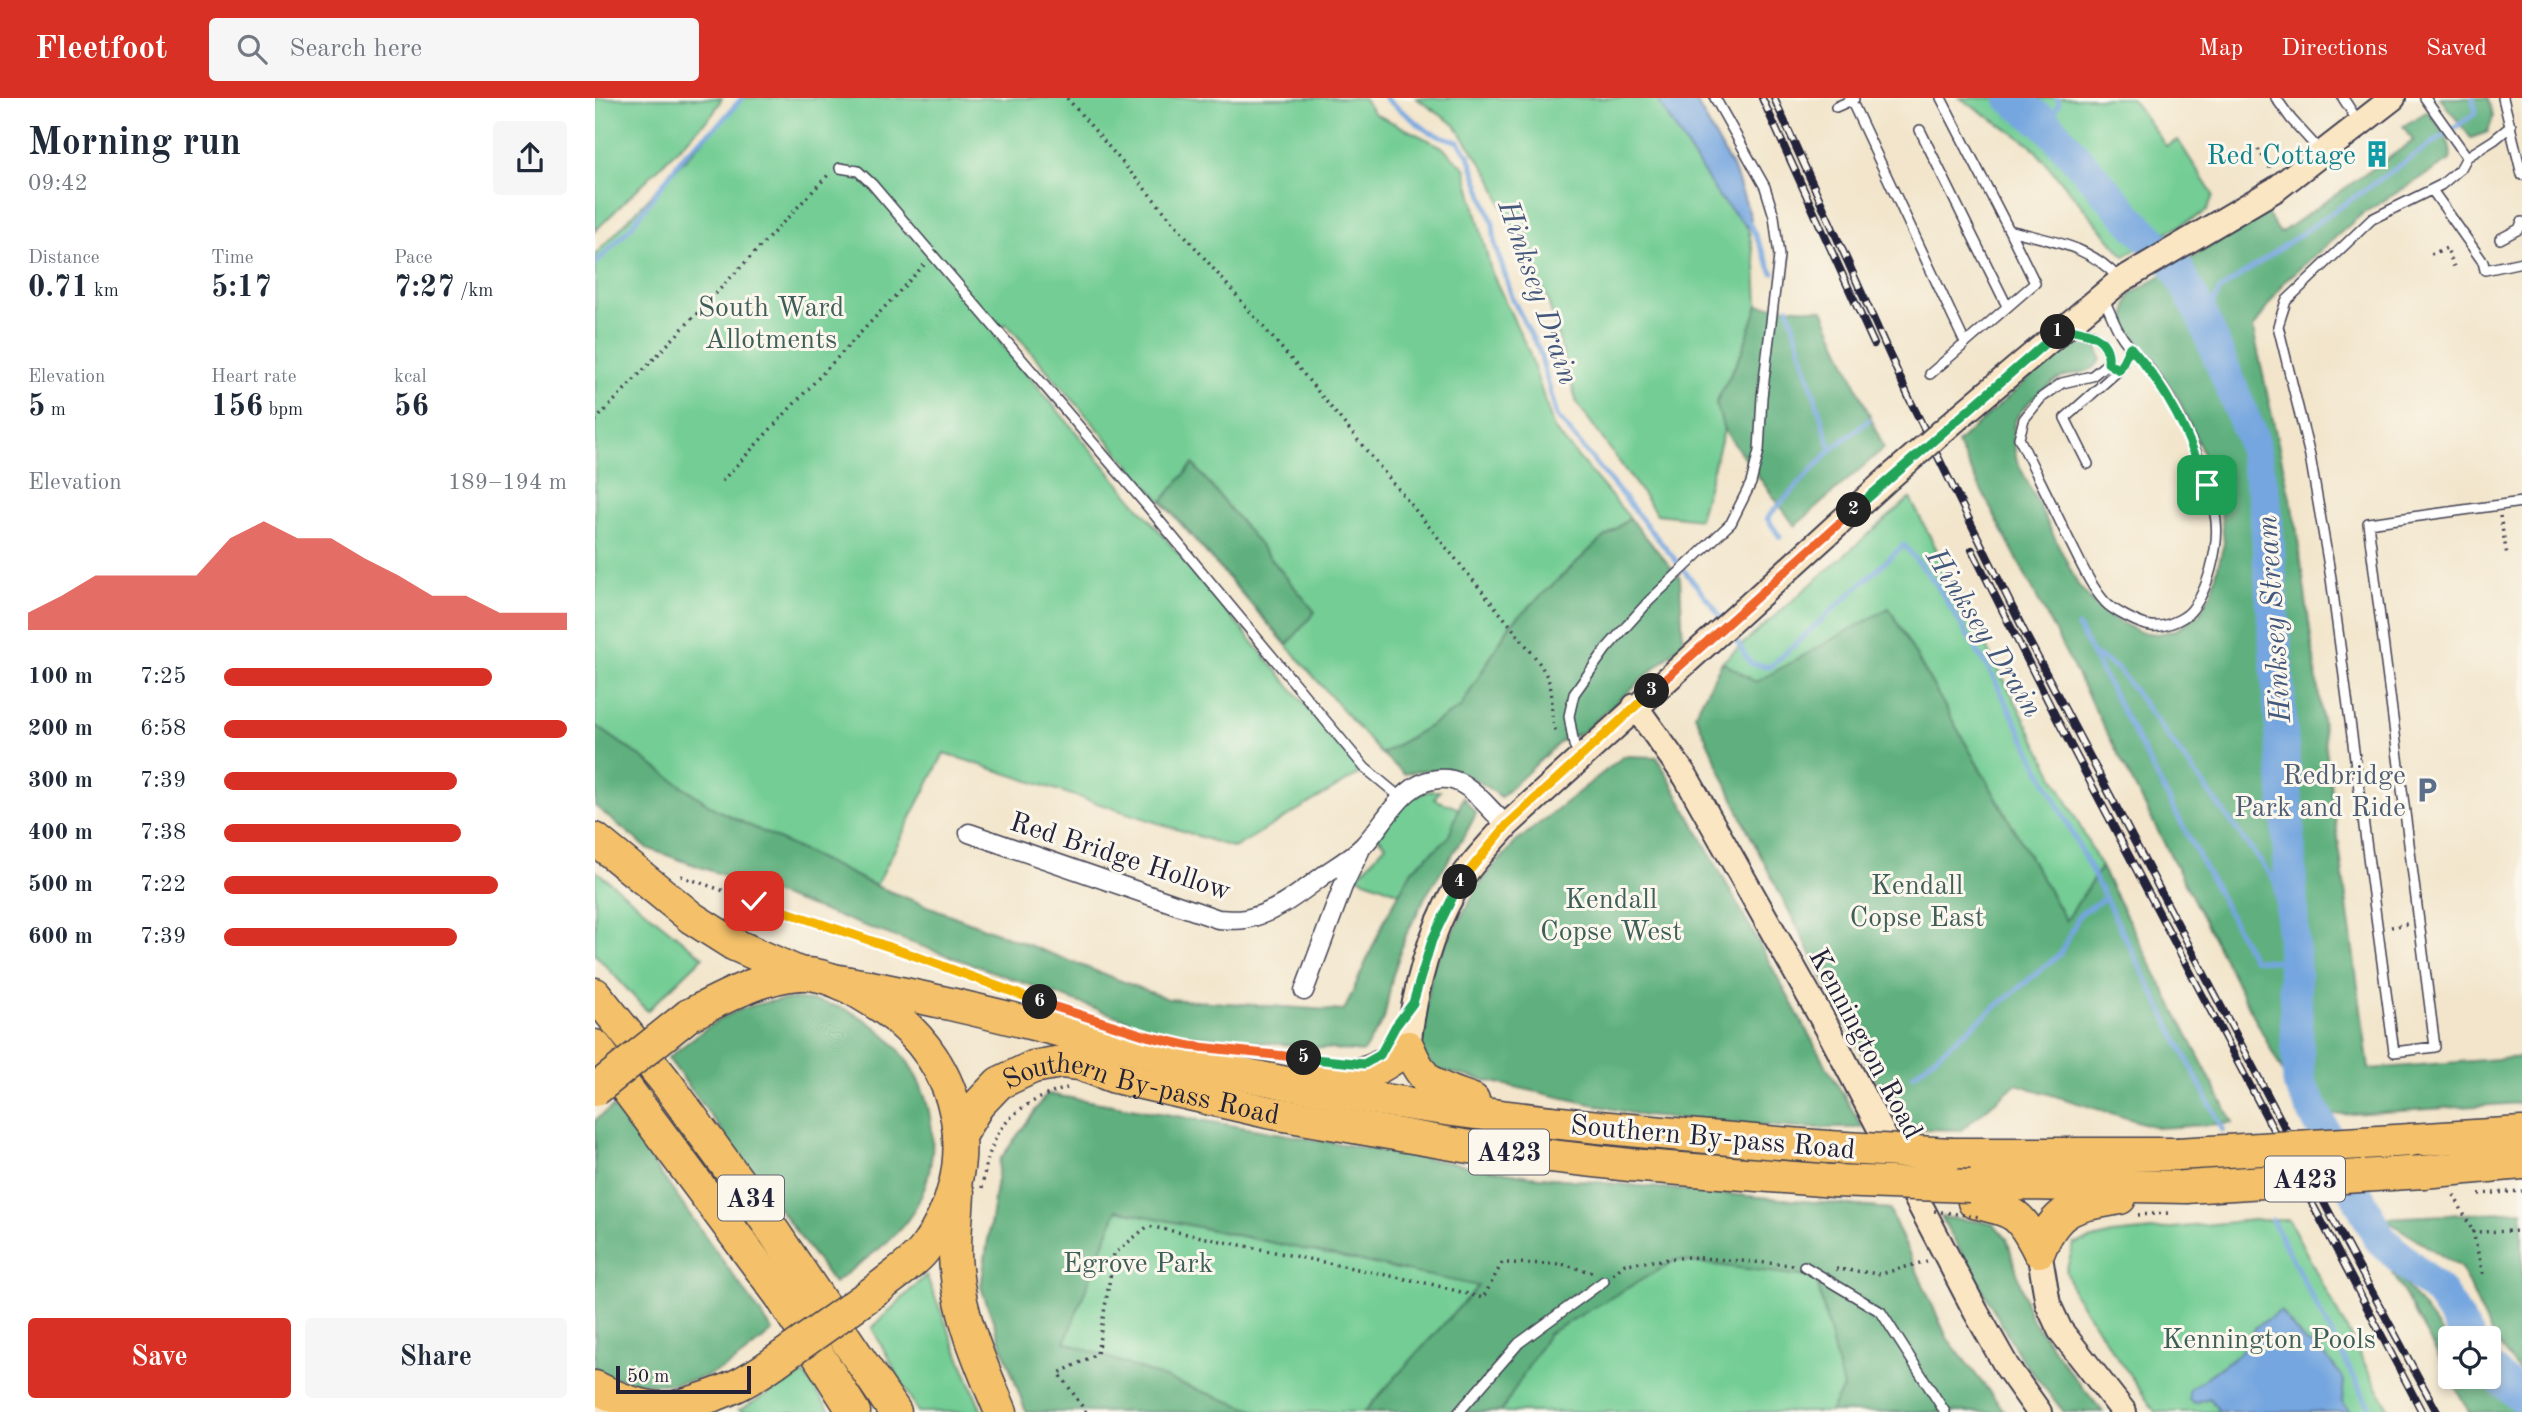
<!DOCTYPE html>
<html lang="en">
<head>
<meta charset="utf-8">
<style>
  :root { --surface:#fff; --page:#f6f6f7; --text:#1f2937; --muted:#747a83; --accent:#d93025 }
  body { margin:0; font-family:"Old Standard TT",serif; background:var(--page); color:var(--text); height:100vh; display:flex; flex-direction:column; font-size:26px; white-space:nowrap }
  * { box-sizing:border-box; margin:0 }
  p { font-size:23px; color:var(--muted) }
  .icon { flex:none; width:38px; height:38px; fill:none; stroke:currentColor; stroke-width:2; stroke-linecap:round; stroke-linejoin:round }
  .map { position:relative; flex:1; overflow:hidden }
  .details { display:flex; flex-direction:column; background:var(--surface); width:595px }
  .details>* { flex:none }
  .tools { position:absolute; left:1843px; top:1228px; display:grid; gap:14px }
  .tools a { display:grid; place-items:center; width:63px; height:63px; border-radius:7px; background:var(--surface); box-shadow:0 4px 10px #0003; font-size:35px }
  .scale { position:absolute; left:21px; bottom:18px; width:135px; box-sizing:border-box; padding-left:7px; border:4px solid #22223b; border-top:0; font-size:19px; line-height:24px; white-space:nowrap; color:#22223b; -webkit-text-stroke:5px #fbf7ec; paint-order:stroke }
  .pin { position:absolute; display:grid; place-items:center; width:60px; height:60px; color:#fff; margin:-30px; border-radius:14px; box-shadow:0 4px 10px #0006 }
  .km { position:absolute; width:35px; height:35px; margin:-18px; border-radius:50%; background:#222; color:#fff; font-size:19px; line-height:35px; text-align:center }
  .round { display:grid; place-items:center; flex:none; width:74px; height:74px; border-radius:7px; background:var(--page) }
  .headline { display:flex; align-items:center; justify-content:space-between; height:119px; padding:0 28px }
  h1 { font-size:38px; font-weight:700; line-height:52px }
  .metrics { display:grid; grid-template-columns:repeat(3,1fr); gap:10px; height:119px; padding:7px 28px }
  .metrics div { display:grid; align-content:center }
  .metrics b { font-size:30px; font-weight:700 }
  .metrics small { font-size:19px; font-weight:400 }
  .metrics p { font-size:19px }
  .chart { height:196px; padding:14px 28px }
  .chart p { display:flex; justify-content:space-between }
  .chart svg { width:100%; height:126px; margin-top:7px; fill:var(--accent); opacity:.7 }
  .button { display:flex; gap:14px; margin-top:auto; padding:14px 28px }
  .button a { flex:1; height:80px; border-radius:7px; background:var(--accent); color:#fff; font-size:28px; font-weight:700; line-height:80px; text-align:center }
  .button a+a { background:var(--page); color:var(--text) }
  ul { padding:0 28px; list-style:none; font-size:23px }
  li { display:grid; grid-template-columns:112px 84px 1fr; align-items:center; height:52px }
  li i { height:18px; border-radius:9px; background:var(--accent) }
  header { display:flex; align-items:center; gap:42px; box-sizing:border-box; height:98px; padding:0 35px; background:var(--accent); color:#fff }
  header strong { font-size:33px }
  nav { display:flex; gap:38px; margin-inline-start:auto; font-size:24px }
  .search { width:490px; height:63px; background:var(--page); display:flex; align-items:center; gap:18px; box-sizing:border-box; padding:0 24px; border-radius:7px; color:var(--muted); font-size:26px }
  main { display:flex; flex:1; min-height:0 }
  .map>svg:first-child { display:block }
</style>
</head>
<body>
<header>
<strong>Fleetfoot</strong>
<div class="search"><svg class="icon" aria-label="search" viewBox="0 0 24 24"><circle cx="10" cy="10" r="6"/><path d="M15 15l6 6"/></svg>Search here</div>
<nav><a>Map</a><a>Directions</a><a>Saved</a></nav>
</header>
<main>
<section class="details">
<div class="headline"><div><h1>Morning run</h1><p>09:42</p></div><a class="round"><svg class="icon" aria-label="share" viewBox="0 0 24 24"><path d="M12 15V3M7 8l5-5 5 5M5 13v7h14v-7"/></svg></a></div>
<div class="metrics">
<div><p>Distance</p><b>0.71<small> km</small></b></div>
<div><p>Time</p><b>5:17</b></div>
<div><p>Pace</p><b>7:27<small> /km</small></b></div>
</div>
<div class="metrics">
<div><p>Elevation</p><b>5<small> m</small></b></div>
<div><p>Heart rate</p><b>156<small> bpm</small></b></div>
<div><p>kcal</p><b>56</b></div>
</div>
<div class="chart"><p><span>Elevation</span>189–194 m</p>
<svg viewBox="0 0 160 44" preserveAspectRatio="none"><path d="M0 44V38L10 32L20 25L30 25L40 25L50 25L60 12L70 6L80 12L90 12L100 19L110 25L120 32L130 32L140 38L150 38L160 38V44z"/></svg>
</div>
<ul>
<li><b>100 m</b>7:25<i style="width:78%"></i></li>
<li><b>200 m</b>6:58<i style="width:100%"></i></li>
<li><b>300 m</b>7:39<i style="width:68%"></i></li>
<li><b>400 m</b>7:38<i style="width:69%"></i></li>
<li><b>500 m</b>7:22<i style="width:80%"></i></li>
<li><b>600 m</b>7:39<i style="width:68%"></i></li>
</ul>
<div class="button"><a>Save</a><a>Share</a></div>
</section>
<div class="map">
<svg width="1927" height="1314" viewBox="0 0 1927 1314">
  <rect width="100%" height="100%" fill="#fbf7ec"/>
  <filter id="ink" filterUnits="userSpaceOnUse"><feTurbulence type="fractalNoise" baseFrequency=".0143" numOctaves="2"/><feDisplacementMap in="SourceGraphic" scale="14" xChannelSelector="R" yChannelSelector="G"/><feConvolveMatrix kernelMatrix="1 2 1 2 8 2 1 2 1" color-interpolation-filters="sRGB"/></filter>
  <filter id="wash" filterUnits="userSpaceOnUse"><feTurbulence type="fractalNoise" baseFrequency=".00686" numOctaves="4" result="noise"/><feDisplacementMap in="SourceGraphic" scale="28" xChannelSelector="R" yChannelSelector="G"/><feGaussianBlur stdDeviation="1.57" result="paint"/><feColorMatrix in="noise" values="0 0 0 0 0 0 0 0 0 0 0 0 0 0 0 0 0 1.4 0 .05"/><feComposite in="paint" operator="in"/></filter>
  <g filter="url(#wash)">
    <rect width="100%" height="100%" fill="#f2e5cb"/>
    <path fill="#73cd94" stroke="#4a7868" stroke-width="2" d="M0,0H127L118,16L0,133Z
      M148,0H768L780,16L846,48L870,70L896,173L934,254L959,331L1035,420L1001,446L915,527L865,610L786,656L411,225L400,238L767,674L639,750L349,655L281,788L120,711L0,627V157Z
      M821,0H1099L1140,75L1156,120L1153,130L1161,167L1163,207L1147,254L1121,304L1129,332L1104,421L1062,416L982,305L952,199L920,140L896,79L860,27Z
      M1365,0H1536L1571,48L1583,42L1618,97L1612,113L1529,158L1435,46Z
      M1315,400L1506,769L1471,823L1294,510L1161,585L1127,564Z
      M834,693H845L839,701L865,711L853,741L817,772L805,795L762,779L791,747L781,737L816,700Z
      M0,772L108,859L52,913L0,856Z
      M452,996L934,1078L1294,1111L1352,1240L1410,1314H431L386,1189L405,1062Z
      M1659,1122H1694L1795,1314H1560L1479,1196L1471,1173L1479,1146L1517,1136Z
      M331,1177L387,1314H323L277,1230Z
      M209,1276L236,1314H147L144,1312Z"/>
    <path fill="#5eb07e" stroke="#40695c" stroke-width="2" d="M1845,0H1893L1898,19L1893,34L1876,40Z
      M1833,13C1843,28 1859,43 1855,62L1767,116L1688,185L1658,231L1701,427L1774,971L1927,959V1005L1711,1019L1362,345L1482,237L1494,247H1502L1506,261C1497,277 1483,273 1468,279C1456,283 1428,308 1422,319C1415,332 1419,349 1422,363L1483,487L1501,508L1514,519L1545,534L1563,536L1581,532L1604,516L1616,496L1629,445L1625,403L1617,375L1582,298L1531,227L1532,207L1536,196L1671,114L1685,135L1818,43L1808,28Z
      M1163,207L1228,212L1289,350L1200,428L1129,332L1121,305L1147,254Z
      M598,366L720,514L692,547L567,403Z
      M1035,420L1085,480L1088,545L988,634L966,643L906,699C868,671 855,667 809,676L787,656L865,610L915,527L1001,446Z
      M1294,510L1471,823L1506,769L1638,1025L1564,1030L1421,986L1366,1032L1294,1030L1300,1020L1153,733L1100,616L1127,564L1161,584Z
      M0,627L120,711L141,721L281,788L573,901L749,913L791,819L817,772L853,740L868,699L881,716L871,735L830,799L810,839L797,880L789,921L768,954L569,935L52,750L0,708Z
      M1029,658L1062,659L1230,966L1268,1030H1202L1049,1018L844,972L832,962L825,944L837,870L887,782L921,744Z
      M199,901C218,903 238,905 256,914C329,949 361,1043 318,1114C299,1144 267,1163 239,1185L73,960C117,925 140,904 199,901Z
      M452,996L934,1078L1294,1111L1352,1240L1410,1314H1235L1248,1290L1221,1180L1081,1162L953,1236L906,1314H769L883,1188L522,1112L470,1244L664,1314H431L386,1189L405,1062Z
      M18,1009L178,1233C163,1245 148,1259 131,1269C90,1292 41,1291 0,1272V1022Z
      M1927,1113V1276L1898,1239L1866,1170L1788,1120Z
      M1346,1119L1398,1125L1412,1141L1435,1218L1474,1273L1508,1314H1469L1427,1262Z
      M1789,1159L1855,1245V1279Z
      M1855,1279H1884L1927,1314H1874Z"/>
    <path fill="#74a6df" stroke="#4b648d" stroke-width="2" d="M1061,0H1099L1140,75L1156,120L1153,130L1124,99Z
      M1685,1213L1710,1244L1722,1249L1743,1273L1749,1283L1747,1303L1755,1314H1625L1614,1300L1600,1305L1594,1302V1292L1645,1255L1661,1229Z"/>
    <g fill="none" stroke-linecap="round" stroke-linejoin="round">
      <path stroke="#74a6df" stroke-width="5" d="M790,0L834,34L864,44L874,58L898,126L900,146L918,202L944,252L962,318L1119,509L1128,523
        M1452,27L1464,5L1462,0
        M1154,124L1178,175
        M0,166L35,130L90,56L126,24L147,0
        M1609,222L1625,192L1881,15L1878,0
        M1236,352L1274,322
        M1185,439L1172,420L1236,352L1193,209
        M1483,529L1658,861L1699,865
        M1136,534L1155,565L1175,569L1309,447L1341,486L1397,577L1628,1032
        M1500,557L1523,571L1696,805
        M1318,977L1465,856L1485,816L1510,800
        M1677,1122L1777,1314"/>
      <path stroke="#74a6df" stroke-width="33" d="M1416,0L1452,27L1537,123L1580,166L1609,222L1656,338L1670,402L1693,727L1704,985L1785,1141L1846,1196L1874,1241
        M1894,1271L1927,1299"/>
    </g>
  </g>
  <g filter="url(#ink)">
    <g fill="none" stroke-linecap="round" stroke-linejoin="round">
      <defs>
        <path id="lane" d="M1346,0L1414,132C1455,143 1495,147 1524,181
          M1681,0L1696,21L1726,54
          M1748,0L1764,25
          M1830,0L1872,59
          M1908,0L1927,77
          M1256,2L1370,245
          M1241,9L1259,1
          M1916,28L1899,42L1872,59L1866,70L1846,87L1777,121L1691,203L1683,228L1715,358L1736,480L1799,954L1840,949L1773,425L1927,404
          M1325,32L1412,208
          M245,70L263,73L277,86L553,409L770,670L805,699
          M1837,92L1888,164L1890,172L1927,164
          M1905,141L1924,131L1927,124
          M1477,231C1496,234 1516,242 1513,265L1497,278L1467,285L1446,300L1429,321L1424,340C1440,373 1457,406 1473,440C1483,459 1495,488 1510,504C1517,512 1545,527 1556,528C1569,530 1587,522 1595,514C1613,494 1624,449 1621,423C1615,375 1583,308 1553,269C1545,258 1533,249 1526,237C1518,225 1515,211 1507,199
          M1335,276L1440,185L1414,132
          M1493,366L1470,320L1524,272L1535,249
          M985,658L979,647L974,618L979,596L1011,551L1054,503L1136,425L1156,385L1164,353L1167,299L1184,158L1179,118L1170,89L1120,0
          M1209,1168L1286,1214L1350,1314
          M864,1314L924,1245L1009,1183"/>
        <path id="street" d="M374,735L623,821C631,821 641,823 650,821C682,815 707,793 733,774C745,766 758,758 768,748C793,722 810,677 853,681C877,684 894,713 912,727
          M709,893L748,788L765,753"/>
        <path id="secondary" d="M1365,318L1525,183L1681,91L1798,0
          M1040,608L1091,679L1234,933L1381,1214L1412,1269L1444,1314
          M813,949C820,888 835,827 870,776C882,759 898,743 912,727L1294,380
          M1444,1153L1453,1206L1465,1232L1529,1314
          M0,1312L44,1310"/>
        <g id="highway">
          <path d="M0,741L97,820L138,846L206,876"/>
          <path d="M238,882C398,910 553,960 713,989C885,1021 1059,1035 1233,1049"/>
          <path d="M0,896L70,983L162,1109L300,1314"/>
          <path d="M94,917C129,900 164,879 204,876C233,874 264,894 287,909C370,966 390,1069 329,1152C318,1166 298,1178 284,1190"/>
          <path d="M0,948L185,1197L259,1314"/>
          <path d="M725,979C766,980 781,975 813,949C830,989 839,988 878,1002"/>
          <path id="s1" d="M364,1038L383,1007L404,985L438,969L466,964L485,966L520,979L672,1014L875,1049L1035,1067L1239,1083"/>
          <path d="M1816,1042L1927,1035"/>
          <path d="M1357,1056H1582"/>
          <path d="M1828,1074L1927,1065"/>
          <path d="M1375,1088L1425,1086L1591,1089"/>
          <path d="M363,1095C362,1120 358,1146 361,1171C365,1220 387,1269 406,1314"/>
          <path d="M1379,1104C1421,1114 1424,1114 1444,1153"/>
          <path d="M1444,1153C1463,1108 1479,1108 1525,1100"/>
          <path d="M0,1289C21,1300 48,1311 72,1310C81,1310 90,1306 98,1304C132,1294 152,1284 180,1264"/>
        </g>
      </defs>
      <use href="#lane" stroke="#413f51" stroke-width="12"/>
      <use href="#street" stroke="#413f51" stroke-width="21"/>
      <use href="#secondary" stroke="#413f51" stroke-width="28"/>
      <use href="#highway" stroke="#413f51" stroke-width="35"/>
      <path stroke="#413f51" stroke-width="3.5" stroke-dasharray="2 5" stroke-linecap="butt" d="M472,0L701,267L915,527C928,545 949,566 955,587C959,604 954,620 962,636
        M1663,51L1675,70
        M1836,156L1852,150L1860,172
        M0,323L234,76
        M127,383L329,167
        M1905,418L1912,457
        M86,778L419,894
        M148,827L159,803
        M1796,829L1812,826
        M694,958L711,960
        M387,1090C395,1032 415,1007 472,990
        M1884,1096L1927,1093
        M1859,1097L1878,1134
        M1543,1117L1573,1115
        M1241,1171L1286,1176L1332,1163
        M1018,1176L1030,1166L1094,1159L1198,1167
        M1888,1176L1878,1134L1927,1133
        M491,1314L464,1275L502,1256L519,1156L553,1128L840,1187L888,1200L907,1165L967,1166L999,1175"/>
      <use href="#lane" stroke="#fff" stroke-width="9"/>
      <use href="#street" stroke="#fff" stroke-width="18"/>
      <use href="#secondary" stroke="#fbe6c4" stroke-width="24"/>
      <use href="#highway" stroke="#f4c16b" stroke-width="32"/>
      <defs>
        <path id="rail" d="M1167,0L1279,246
          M1179,0L1315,302L1432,539L1742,1129L1842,1314
          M1377,452L1463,623L1827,1314"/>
      </defs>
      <use href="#rail" stroke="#22223b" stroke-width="8"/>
      <use href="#rail" stroke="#fbf7ec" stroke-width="5" stroke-dasharray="16" stroke-linecap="butt"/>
      <defs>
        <path id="secondary-bridge" d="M1294,380L1365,318"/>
        <path id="highway-bridge" d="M0,992L94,917
          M1233,1049L1357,1056
          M1582,1056L1816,1042
          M1239,1083L1375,1088
          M1591,1089L1828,1074
          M180,1264L284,1190"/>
      </defs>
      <use href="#secondary-bridge" stroke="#413f51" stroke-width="28" stroke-linecap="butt"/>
      <use href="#highway-bridge" stroke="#413f51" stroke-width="35" stroke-linecap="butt"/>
      <path stroke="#413f51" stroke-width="3.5" stroke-dasharray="2 5" stroke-linecap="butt" d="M1339,1113L1385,1119"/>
      <use href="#secondary-bridge" stroke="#fbe6c4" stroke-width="24"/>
      <use href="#highway-bridge" stroke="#f4c16b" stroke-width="32"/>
    </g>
  </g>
  <g fill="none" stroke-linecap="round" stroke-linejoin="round" filter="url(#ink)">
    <defs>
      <path id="split-1" d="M1463,234L1468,230C1489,233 1516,237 1513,265L1524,272L1535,249C1574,292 1592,334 1612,387"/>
      <path id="split-2" d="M1259,412L1463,234"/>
      <path id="split-3" d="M1057,593L1259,412"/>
      <path id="split-4" d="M865,784L912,727L1057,593"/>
      <path id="split-5" d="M709,960L769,966L785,957L800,929L818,905L837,842L865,784"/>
      <path id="split-6" d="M445,904L552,938L595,948L709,960"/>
      <path id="split-7" d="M159,803L315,856L445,904"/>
    </defs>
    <use href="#split-1" stroke="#fff" stroke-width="14"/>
    <use href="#split-2" stroke="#fff" stroke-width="14"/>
    <use href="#split-3" stroke="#fff" stroke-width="14"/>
    <use href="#split-4" stroke="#fff" stroke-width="14"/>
    <use href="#split-5" stroke="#fff" stroke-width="14"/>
    <use href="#split-6" stroke="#fff" stroke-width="14"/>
    <use href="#split-7" stroke="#fff" stroke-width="14"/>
    <use href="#split-1" stroke="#22a559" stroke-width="9"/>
    <use href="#split-2" stroke="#22a559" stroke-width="9"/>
    <use href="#split-3" stroke="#f0652b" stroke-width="9"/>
    <use href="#split-4" stroke="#f5b400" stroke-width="9"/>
    <use href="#split-5" stroke="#22a559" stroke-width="9"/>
    <use href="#split-6" stroke="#f0652b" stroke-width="9"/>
    <use href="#split-7" stroke="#f5b400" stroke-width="9"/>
  </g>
  <defs>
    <symbol id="building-bare" viewBox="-9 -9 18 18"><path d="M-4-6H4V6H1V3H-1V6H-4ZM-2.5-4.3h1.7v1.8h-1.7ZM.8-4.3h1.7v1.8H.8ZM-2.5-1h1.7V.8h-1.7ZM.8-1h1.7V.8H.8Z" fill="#0f9aa8" stroke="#fbf7ec" stroke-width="2.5" paint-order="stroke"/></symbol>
    <symbol id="parking-bare" viewBox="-9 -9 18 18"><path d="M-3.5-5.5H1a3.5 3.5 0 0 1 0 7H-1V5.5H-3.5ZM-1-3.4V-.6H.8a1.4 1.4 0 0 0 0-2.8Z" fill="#5c6f8a" stroke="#fbf7ec" stroke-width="2.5" paint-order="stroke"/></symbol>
  </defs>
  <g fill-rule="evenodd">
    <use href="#building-bare" x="1763" y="37" width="38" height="38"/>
    <use href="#parking-bare" x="1813" y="673" width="38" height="38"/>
  </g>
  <g text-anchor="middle" stroke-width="6" stroke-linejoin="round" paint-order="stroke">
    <g fill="#fbf7ec" stroke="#636270" stroke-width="2">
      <rect x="874" y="1031.5" width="80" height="45" rx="5"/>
      <rect x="1670" y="1058.5" width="80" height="45" rx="5"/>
      <rect x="123" y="1077.5" width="66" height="45" rx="5"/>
    </g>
    <g font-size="26" font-weight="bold" fill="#22223b">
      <text x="914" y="1063">A423</text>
      <text x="1710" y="1090">A423</text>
      <text x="156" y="1109">A34</text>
    </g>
    <g font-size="28" fill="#0d838f" stroke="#fbf7ec" text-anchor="end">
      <text x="1761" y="66">Red Cottage</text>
    </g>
    <g font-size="28" fill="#3e5e5a" stroke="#fbf7ec">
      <text x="176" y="218">South Ward<tspan x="176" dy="32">Allotments</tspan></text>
      <text x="1322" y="796">Kendall<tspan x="1322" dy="32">Copse East</tspan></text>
      <text x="1016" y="810">Kendall<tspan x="1016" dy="32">Copse West</tspan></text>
      <text x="543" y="1174">Egrove Park</text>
      <text x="1674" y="1250">Kennington Pools</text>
    </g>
    <g font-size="28" fill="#4e5e75" stroke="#fbf7ec" text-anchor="end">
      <text x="1811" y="686">Redbridge<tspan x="1811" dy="32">Park and Ride</tspan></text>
    </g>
    <g font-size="28" fill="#22223b" stroke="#fbf7ec">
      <text transform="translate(526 757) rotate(18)" y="10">Red Bridge Hollow</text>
      <text transform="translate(1272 945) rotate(62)" y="10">Kennington Road</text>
      <text dy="10" stroke="none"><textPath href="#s1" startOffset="215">Southern By-pass Road</textPath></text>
      <text transform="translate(1118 1038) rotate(5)" y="10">Southern By-pass Road</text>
    </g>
    <g font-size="30" font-style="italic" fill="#43577d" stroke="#fbf7ec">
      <text transform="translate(944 194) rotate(71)" y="10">Hinksey Drain</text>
      <text transform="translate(1678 521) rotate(-94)" y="10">Hinksey Stream</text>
      <text transform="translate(1390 534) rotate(58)" y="10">Hinksey Drain</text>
    </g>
  </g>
</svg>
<div class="tools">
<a><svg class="icon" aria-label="locate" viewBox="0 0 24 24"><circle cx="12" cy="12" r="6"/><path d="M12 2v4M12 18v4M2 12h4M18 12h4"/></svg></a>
</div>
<div class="scale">50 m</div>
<div class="pin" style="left:1612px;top:387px;background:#1e9e55"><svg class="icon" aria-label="arrive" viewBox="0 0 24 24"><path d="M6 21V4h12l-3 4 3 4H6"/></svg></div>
<div class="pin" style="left:159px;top:803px;background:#d93025"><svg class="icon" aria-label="check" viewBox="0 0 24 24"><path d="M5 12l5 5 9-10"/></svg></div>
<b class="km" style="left:1463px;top:234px">1</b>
<b class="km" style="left:1259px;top:412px">2</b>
<b class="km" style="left:1057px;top:593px">3</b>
<b class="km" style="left:865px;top:784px">4</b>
<b class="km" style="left:709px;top:960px">5</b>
<b class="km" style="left:445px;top:904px">6</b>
</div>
</main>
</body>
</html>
